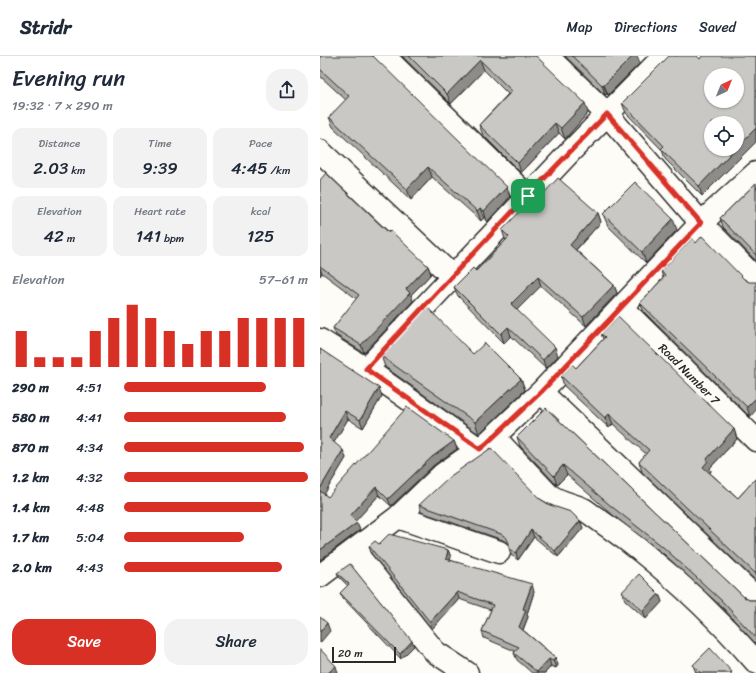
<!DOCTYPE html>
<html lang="en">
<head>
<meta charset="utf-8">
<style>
  :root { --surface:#fff; --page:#f2f2f3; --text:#1f2937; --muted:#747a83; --line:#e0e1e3; --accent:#d93025 }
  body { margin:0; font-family:Sriracha,sans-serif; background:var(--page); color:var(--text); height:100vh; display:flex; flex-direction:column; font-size:15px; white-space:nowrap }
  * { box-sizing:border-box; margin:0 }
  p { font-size:13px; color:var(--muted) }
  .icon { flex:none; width:22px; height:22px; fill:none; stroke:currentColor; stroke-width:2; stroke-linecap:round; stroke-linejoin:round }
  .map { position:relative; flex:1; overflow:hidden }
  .details { display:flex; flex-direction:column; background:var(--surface); width:320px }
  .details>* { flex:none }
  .needle { width:26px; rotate:43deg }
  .fabs { position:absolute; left:384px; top:12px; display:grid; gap:8px }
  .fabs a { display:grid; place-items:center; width:40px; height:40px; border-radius:50%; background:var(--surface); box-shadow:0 1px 3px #0004; font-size:20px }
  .scale { position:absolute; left:12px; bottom:10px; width:64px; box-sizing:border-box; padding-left:4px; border:2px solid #2b2b2b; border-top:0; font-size:11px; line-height:14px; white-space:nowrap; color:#2b2b2b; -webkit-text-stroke:3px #fdfcf7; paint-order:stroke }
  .pin { position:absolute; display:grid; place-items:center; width:34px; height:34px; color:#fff; margin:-17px; border-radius:8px; box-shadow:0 2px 6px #0006 }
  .round { display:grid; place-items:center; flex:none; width:42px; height:42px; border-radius:16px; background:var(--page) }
  .summary { display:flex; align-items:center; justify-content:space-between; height:68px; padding:0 12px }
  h1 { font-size:22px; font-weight:600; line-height:30px }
  .figures { display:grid; grid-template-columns:repeat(3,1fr); gap:6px; height:68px; padding:4px 12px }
  .figures div { display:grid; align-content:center; border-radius:10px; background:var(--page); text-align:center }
  .figures b { font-size:17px; font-weight:600 }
  .figures small { font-size:11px; font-weight:400 }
  .figures p { font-size:11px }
  .chart { height:112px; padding:8px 12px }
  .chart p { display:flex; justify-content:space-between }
  .chart svg { width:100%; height:72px; margin-top:4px; stroke:var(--accent); stroke-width:6 }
  .primary-button { display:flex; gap:8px; margin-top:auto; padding:8px 12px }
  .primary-button a { flex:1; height:46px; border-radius:16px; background:var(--accent); color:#fff; font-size:16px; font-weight:600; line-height:46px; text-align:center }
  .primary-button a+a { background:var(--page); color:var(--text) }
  ul { padding:0 12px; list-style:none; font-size:13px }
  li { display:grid; grid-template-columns:64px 48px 1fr; align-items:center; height:30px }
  li i { height:10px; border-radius:5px; background:var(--accent) }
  header { display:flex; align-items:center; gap:24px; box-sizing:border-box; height:56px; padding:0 20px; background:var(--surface); border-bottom:1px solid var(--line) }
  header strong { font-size:19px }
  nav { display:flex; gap:22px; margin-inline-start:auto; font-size:14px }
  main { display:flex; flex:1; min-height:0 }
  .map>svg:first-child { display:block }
</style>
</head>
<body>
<header>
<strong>Stridr</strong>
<nav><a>Map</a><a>Directions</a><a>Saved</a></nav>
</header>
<main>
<section class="details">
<div class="summary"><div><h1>Evening run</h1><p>19:32 · 7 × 290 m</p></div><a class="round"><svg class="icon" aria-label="share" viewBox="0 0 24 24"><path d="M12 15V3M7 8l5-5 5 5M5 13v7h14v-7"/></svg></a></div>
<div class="figures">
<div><p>Distance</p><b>2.03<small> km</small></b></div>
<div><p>Time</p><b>9:39</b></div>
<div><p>Pace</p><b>4:45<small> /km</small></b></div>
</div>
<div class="figures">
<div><p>Elevation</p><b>42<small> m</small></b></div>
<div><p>Heart rate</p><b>141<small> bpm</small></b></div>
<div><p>kcal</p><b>125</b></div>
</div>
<div class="chart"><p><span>Elevation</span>57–61 m</p>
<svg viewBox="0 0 160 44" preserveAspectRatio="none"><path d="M5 44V22M15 44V38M25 44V38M35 44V38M45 44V22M55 44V14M65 44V6M75 44V14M85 44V22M95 44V30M105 44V22M115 44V22M125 44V14M135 44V14M145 44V14M155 44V14"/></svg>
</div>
<ul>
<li><b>290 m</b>4:51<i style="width:77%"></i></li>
<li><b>580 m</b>4:41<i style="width:88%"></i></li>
<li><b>870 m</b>4:34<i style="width:98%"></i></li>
<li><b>1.2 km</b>4:32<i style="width:100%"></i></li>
<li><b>1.4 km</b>4:48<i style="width:80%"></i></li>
<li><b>1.7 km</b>5:04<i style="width:65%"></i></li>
<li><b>2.0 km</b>4:43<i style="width:86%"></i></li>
</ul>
<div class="primary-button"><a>Save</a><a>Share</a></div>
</section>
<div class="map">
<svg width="436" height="617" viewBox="0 0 436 617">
  <rect width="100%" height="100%" fill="#fdfcf7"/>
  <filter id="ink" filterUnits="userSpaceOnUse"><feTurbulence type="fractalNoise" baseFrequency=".025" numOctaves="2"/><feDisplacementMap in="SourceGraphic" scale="8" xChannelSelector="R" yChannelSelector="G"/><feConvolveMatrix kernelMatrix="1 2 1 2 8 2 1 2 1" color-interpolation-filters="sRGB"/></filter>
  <g filter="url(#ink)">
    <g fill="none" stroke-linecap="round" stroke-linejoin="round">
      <defs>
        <path id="minor" d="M64,0L208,141
          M227,0L287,58L381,167L436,223
          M0,95L132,220
          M302,252L436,384
          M0,284L46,313L159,393
          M46,313L249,97L344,0
          M221,336L436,542
          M174,381L229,439C240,447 253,448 265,454C284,468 304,481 322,496C363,529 401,566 436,606
          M78,461L179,496
          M34,495L115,596L147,617
          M0,520L78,461L123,418L166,388L221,336L381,167L436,117"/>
      </defs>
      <use href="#minor" stroke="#2b2b2b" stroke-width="25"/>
      <use href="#minor" stroke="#fdfcf7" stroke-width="22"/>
    </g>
    <path fill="#adaca9" stroke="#2b2b2b" d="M0,0L187,131L190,141L167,166L164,162L161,165L112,121L91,144L13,71L9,61L26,44L0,20Z
      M82,0H216L268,57L245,83L239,77L201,117L163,79L159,69L188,38L164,14L131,48Z
      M245,0H317L320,7L288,39L287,38L285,39Z
      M436,0V86L382,140L345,103L342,94L306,57L302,47L380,3Z
      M0,124L68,176L108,210L111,218L91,239L93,245L44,297L16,279L13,272L37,243L2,217L0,220Z
      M436,127V205L403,171L400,162Z
      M212,150L278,157L281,166L256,194L294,229L297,237L266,270L221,230L197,254L238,300L226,313L191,280L184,287L138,240L134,231L156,215L186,184L185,183L182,174Z
      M283,158L357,174L326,207L288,170Z
      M376,187L424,223L429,226L430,361L324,256L320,247L343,222L341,215Z
      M281,278L414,373L417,383L390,412L391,415L390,417L418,442L436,422V525L322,416L319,406L326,398L293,368L289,372L244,330L241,320L256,312L283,283Z
      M0,293L62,340L43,372L28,363L14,386L26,402L4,438L8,441L134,385L137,393L114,409L71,450L59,439L35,465L40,474L0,504Z
      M153,298L201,323L205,334L159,378L65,311L61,300Z
      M226,352L424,541L429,544H436V588L404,553L345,499L294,460L247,419L237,429L200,390L197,381Z
      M220,443L260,465L263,472L238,501L214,481L198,504L191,499L189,492V488L183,484L101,456L99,449Z
      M59,488L128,494L131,501L130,504L214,536L207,558L208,561L203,574L235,601L238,609L236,612L231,610L225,617H212L197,604L194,597L195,595L164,582L162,575L171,554L139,543L112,573L51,497L49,490Z
      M17,517L92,585L94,590L81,603L22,541L20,537L28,530L19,521Z
      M302,536L339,538L342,546L326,563L305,544Z
      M373,609L412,617H376Z"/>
    <path fill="#8d8c89" stroke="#2b2b2b" d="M313,0H317L320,7L288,39L284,29Z
      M160,4L164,14L131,48L127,38Z
      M283,28L287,38L285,39L282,29Z
      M265,47L268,57L245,83L241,72Z
      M235,67L239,77L201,117L198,107Z
      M436,72V86L382,140L379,130L415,93H417V91Z
      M108,111L112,121L91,144L87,133Z
      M187,131L190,141L167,166L164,155Z
      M160,152L164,162L161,165L157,155Z
      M278,157L281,166L253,197L250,189Z
      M353,163L357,174L326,207L322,196Z
      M108,210L111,218L91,239L93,245L44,297L41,289L86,233Z
      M0,212L2,217L0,220Z
      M218,221L221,230L194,257L191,248Z
      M294,229L297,237L266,270L263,261Z
      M188,271L191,280L184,287L181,278Z
      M235,291L238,300L226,313L223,304Z
      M201,323L205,334L159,378L155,366Z
      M59,332L62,340L43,372L40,364Z
      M436,342V354L430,361L427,351Z
      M25,355L28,363L12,390L9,382Z
      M289,358L293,368L289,372L285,362Z
      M414,373L417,383L390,412L391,415L386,420L383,411L386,404Z
      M134,385L137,393L114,409L71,450L68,443L112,401Z
      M23,394L26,402L2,442L0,437V433Z
      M243,409L247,419L237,429L234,420Z
      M56,431L59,439L33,468L30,460Z
      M260,465L263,472L238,501L235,495Z
      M37,467L40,474L0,504V494Z
      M211,474L214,481L198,504L196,497Z
      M128,494L131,501L128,510L126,503Z
      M212,528L214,536L207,558L208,561L201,578L199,571L203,553Z
      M137,536L139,543L112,573L110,566Z
      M339,538L342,546L326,563L323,555Z
      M7,567L10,575L0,587V576Z
      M92,585L94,590L81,603L80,598Z
      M235,601L238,609L236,612L233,605Z
      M229,603L231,610L225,617H217V616Z
      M16,610L18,617H8Z"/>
    <path fill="#c9c8c4" stroke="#2b2b2b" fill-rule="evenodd" d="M0,0H53L187,131L164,155L160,152L157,155L108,111L87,133L9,61L29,40L0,13Z
      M89,0H216L265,47L241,72L235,67L198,107L159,69L192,35L160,4L127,38Z
      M252,0H313L284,29L283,28L282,29Z
      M349,0H377L380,3L382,0H436V72L417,91V67H391V93H415L379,130L341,93L344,90L302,47ZM391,19H417V45H391Z
      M6,117L68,176L70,174L108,210L86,233L90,237L41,289L13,272L39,239L0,210V124Z
      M238,122L278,157L250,189L294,229L263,261L218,221L191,248L235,291L223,304L188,271L181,278L134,231L153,212L156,215L189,181L182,174L209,146L212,150Z
      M315,126L353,163L322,196L283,158Z
      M436,127V199L400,162Z
      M382,180L424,223L429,226H436V342L427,351L320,247L345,220L341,215L372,182L376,187Z
      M107,251L153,298L165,287L201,323L155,366L61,300Z
      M298,260L414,373L386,404L388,405L383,411L418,442L436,422V518L319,406L329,394L289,358L285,362L241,320L252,308L256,312L285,281L281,278Z
      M0,293L59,332L40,364L25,355L9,382L23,394L0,433Z
      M87,351L134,385L112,401L68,443L56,431L30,460L37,467L0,494V435L8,441Z
      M226,352L424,541L429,544H436V582L401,544L342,490L291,450L243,409L234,420L197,381Z
      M171,392L220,443L230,449L251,456L260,465L235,495L211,474L196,497L189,492V487L186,481L181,478L99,449L129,421Z
      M69,478L128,494L126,503L212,528L203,553L206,554L199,571L235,601L233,605L229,603L217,616L194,597L199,591L162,575L173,549L137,536L110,566L49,490L55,485L59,488Z
      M30,508L92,585L80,598L20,537L29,528L17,517Z
      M319,518L339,538L323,555L302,536Z
      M0,561L7,567L0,576Z
      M390,592L412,616L410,617H381L373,609Z
      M0,593L16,610L8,617H0Z"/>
  </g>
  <g fill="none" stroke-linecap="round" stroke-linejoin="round" filter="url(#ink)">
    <defs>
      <path id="route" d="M287,58L381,167L221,336L166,388L160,393L46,313C125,227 205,141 287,58Z"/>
    </defs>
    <use href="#route" stroke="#fff" stroke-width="8"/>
    <use href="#route" stroke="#d93025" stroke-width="5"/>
  </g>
  <g text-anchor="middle" stroke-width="4" stroke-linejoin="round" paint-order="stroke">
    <g font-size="12" fill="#2b2b2b" stroke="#fdfcf7">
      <text transform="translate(369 318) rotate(45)" y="4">Road Number 7</text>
    </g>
  </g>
</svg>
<div class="fabs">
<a><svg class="needle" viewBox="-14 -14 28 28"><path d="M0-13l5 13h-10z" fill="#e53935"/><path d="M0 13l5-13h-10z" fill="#747a83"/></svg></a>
<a><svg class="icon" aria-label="locate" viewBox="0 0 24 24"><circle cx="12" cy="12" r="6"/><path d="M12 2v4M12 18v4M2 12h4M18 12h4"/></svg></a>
</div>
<div class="scale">20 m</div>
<div class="pin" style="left:208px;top:140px;background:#1e9e55"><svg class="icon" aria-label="arrive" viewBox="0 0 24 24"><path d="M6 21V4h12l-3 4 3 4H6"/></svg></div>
</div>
</main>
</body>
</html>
